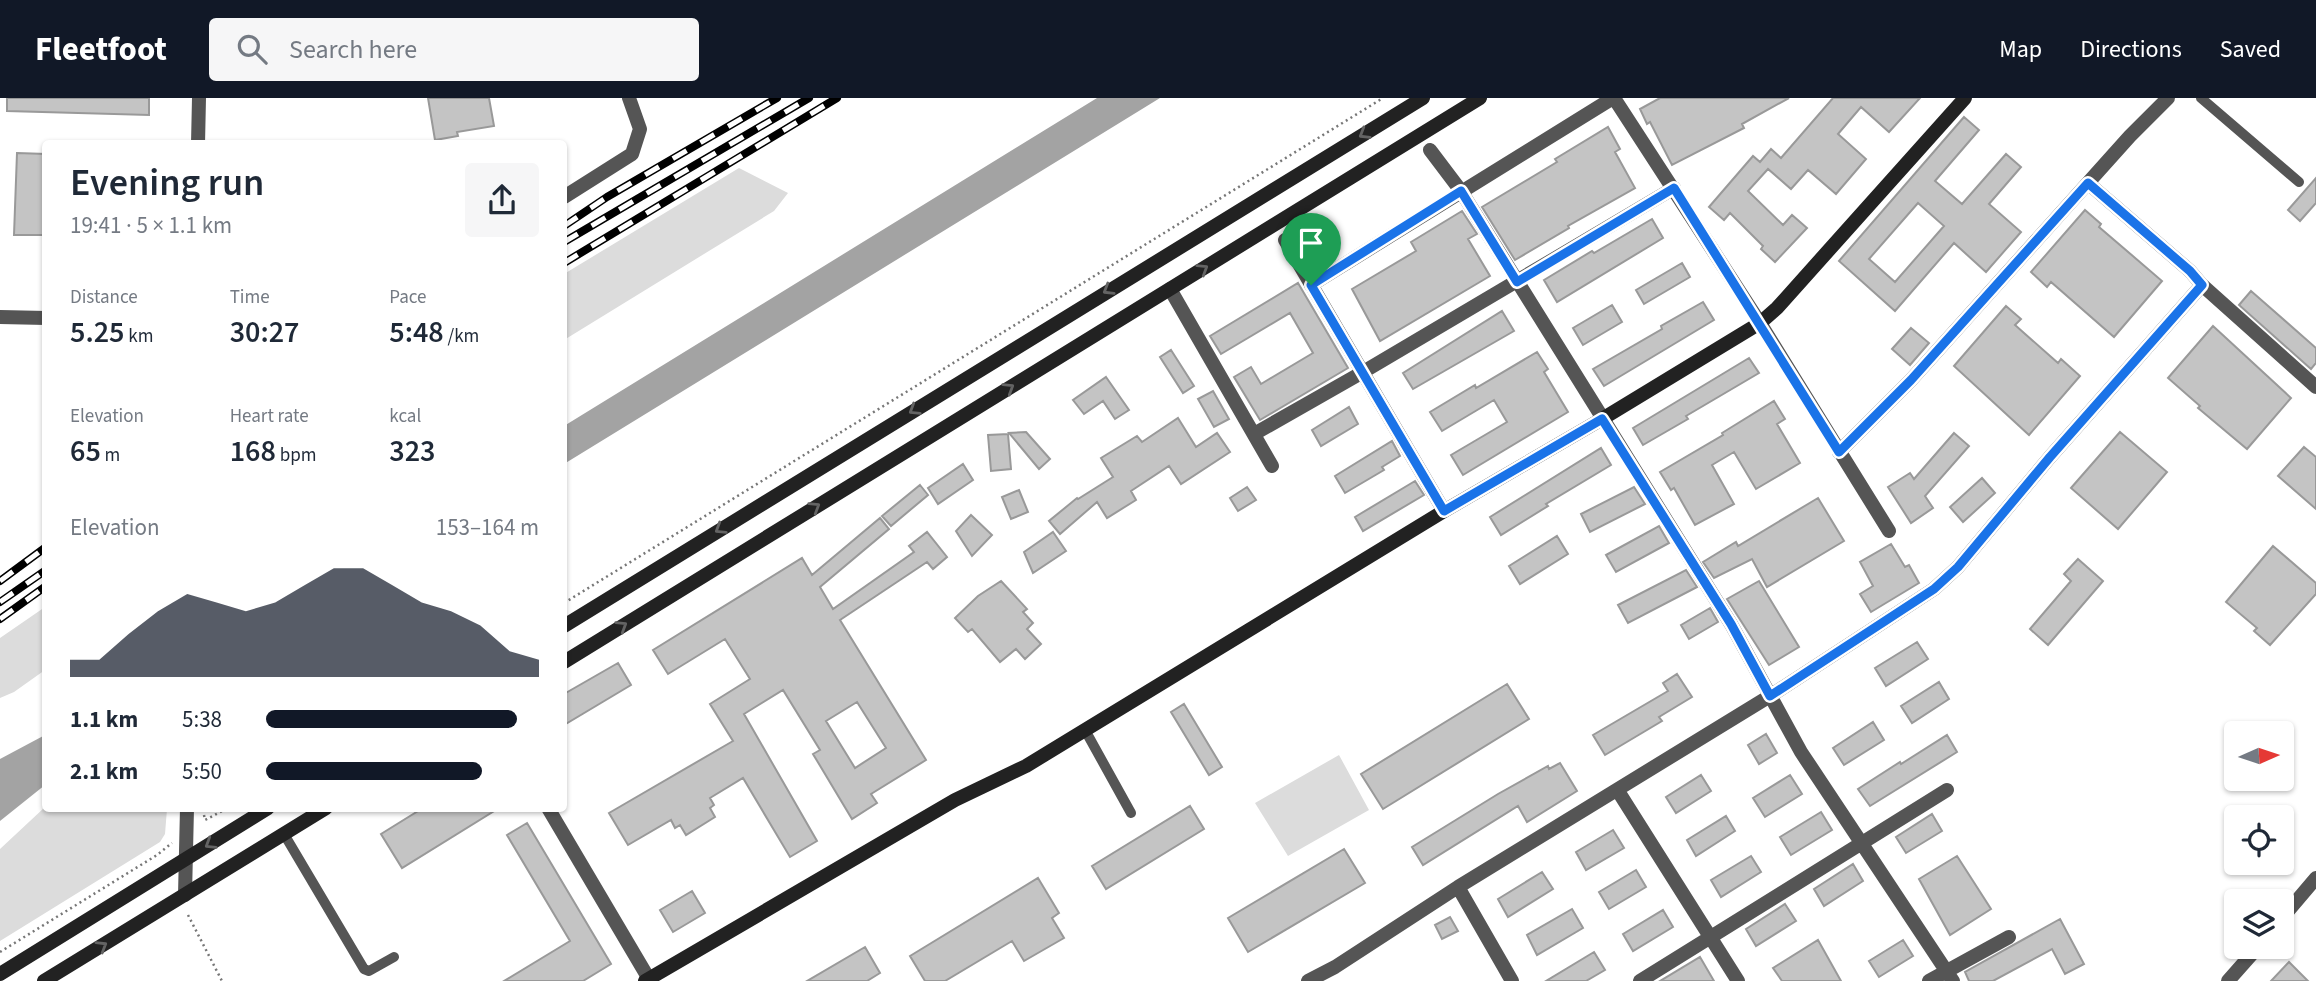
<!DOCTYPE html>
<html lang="en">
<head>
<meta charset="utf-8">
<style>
  :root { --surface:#fff; --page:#f6f6f7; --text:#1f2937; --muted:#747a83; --accent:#111827 }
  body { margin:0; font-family:"Source Sans 3",sans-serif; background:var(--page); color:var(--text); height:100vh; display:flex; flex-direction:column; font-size:26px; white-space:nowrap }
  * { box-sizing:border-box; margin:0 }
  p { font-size:23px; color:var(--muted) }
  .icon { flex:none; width:38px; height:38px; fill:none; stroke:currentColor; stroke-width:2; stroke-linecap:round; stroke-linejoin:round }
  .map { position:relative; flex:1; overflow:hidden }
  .side { position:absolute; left:42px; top:42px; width:525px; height:672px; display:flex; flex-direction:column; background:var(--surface); border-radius:7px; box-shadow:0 2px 5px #0004 }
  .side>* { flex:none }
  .needle { width:46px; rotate:87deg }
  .tools { position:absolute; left:2224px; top:623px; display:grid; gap:14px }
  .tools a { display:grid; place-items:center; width:70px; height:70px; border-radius:7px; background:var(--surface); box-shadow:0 2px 5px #0004; font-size:35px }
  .pin { position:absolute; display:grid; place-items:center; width:60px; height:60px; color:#fff; margin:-72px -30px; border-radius:50% 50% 50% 0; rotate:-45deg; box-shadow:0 0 7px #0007 }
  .pin .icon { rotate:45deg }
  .round { display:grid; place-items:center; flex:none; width:74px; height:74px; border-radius:7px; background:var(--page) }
  .head { display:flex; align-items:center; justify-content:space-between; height:119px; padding:0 28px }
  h1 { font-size:38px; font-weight:600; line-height:52px }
  .metrics { display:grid; grid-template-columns:repeat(3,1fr); gap:10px; height:119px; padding:7px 28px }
  .metrics div { display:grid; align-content:center }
  .metrics b { font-size:30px; font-weight:600 }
  .metrics small { font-size:19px; font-weight:400 }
  .metrics p { font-size:19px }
  .chart { height:196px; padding:14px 28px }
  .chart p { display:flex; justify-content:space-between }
  .chart svg { width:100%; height:126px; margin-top:7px; fill:var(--accent); opacity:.7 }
  ul { padding:0 28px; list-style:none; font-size:23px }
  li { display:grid; grid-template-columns:112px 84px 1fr; align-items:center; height:52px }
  li i { height:18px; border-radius:9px; background:var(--accent) }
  header { display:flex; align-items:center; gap:42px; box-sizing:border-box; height:98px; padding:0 35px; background:var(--accent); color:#fff }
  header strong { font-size:33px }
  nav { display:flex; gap:38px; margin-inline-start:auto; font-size:24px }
  .search { width:490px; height:63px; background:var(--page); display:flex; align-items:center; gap:18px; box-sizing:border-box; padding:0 24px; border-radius:7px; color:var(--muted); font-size:26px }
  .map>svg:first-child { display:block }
</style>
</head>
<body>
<header>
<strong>Fleetfoot</strong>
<div class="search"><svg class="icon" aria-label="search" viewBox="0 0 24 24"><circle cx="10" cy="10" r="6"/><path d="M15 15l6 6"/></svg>Search here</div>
<nav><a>Map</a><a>Directions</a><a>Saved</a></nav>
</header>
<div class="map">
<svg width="2316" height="883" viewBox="0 0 2316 883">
  <rect width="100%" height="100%" fill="#fff"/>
  <path fill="#dcdcdc" d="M739,70L788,95L774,113L564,242V176Z
    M45,509V572L14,594L0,600V540Z
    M1339,657L1369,712L1288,758L1255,705Z
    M45,709L167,711L165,736L160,744L0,843V751Z"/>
  <path fill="#a3a3a3" d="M1097,0H1160L564,366V328Z
    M45,637V687L0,723V661Z"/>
  <path fill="#c4c4c4" stroke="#999" stroke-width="2" fill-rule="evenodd" d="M7,0H149V17L7,13Z
    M428,0H489L494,28L457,34L458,38L435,42Z
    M1660,0H1789L1742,26L1744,30L1672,67L1650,24L1647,26L1640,11Z
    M1833,0H1920L1889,34L1861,9L1838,36L1866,61L1836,96L1808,72L1791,91L1768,71L1748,93L1783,127L1792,117L1807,130L1775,164L1761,151L1763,148L1730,115L1724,122L1709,109L1753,58L1760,64L1771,51L1781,60Z
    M1964,19L1979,32L1935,83L1962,106L2006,56L2021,69L1989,106L2021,134L1986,174L1954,145L1895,213L1839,163ZM1918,105L1944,128L1895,184L1869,161Z
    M1608,29L1620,51L1615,54L1635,90L1568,128L1569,130L1515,162L1482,109L1557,64L1555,61Z
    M17,55L46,56L44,137H14Z
    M2316,80V105L2300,123L2288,112Z
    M2085,112L2101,126L2099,129L2162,183L2114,239L2051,184L2047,189L2031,174Z
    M1462,113L1477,136L1468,141L1490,178L1380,243L1352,191L1416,153L1411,144Z
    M1652,121L1663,140L1557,204L1544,182L1592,153L1594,155Z
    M1682,165L1690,179L1644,206L1636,192Z
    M1298,185L1348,270L1260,322L1234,279L1251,269L1261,286L1313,255L1290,215L1221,256L1210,238Z
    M2251,193L2316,250V265L2311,271L2239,207Z
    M1703,204L1714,222L1604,288L1593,271L1662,231L1661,228Z
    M1612,207L1622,224L1583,247L1573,230Z
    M2006,208L2021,221L2015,227L2058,265L2061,261L2080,278L2029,337L1954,268Z
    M1502,213L1514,233L1413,291L1403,275Z
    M2213,228L2291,300L2247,351L2198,310L2200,308L2168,280Z
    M1911,230L1929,245L1910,267L1892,251Z
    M1171,252L1194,288L1183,295L1160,259Z
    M1537,254L1548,271L1544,274L1568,314L1463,377L1451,357L1507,324L1494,302L1442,333L1430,314L1475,287L1476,290Z
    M1749,260L1759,275L1686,318L1688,321L1643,347L1633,330Z
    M1106,279L1129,312L1115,321L1103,303L1084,316L1073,302Z
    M1213,293L1229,321L1214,329L1198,301Z
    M1774,303L1785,321L1777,326L1800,365L1756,391L1734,354L1712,367L1734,406L1695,427L1674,390L1671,392L1660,374L1723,337L1722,335Z
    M1349,309L1358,326L1321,348L1312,332Z
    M1178,320L1196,349L1217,335L1230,354L1181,386L1169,368L1131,393L1136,402L1107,420L1097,404L1060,436L1049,423L1077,400L1078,401L1113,379L1101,360L1137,338L1142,344Z
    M1026,334L1050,361L1039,371L1009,335Z
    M2120,334L2167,374L2118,431L2071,390Z
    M1954,335L1969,348L1925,398L1933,410L1911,425L1888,389L1910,375L1914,381Z
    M1008,336L1011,371L991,373L988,337Z
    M1392,343L1400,358L1382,369L1384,372L1345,395L1335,378Z
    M2304,349L2316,359V411L2278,378Z
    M1601,350L1611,367L1546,406L1548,408L1501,437L1490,419Z
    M963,366L973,382L938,406L928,390Z
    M1982,380L1995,395L1963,424L1950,409Z
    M1415,383L1424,397L1363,433L1355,419Z
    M920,387L928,397L891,428L882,418Z
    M1247,389L1256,402L1238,413L1230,400Z
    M1634,389L1645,406L1590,434L1581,416Z
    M1019,392L1028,414L1011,421L1002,399Z
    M1818,400L1844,443L1767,489L1752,461L1714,480L1703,464L1736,444L1738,448Z
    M971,417L992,437L972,458L956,433Z
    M880,420L889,431L820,489L833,511L914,454L909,448L927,434L947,459L933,471L927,464L840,522L926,662L871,696L877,705L852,721L813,656L820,652L783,592L744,616L817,743L790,759L743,680L710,700L714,707L710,710L715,719L686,737L680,727L675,730L671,722L628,747L609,715L733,643L710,606L750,581L725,541L668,576L653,552L802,460L812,477ZM857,604L886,650L855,670L826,623Z
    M1659,428L1669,445L1616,474L1606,457Z
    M1053,434L1066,453L1033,475L1024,454Z
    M1557,438L1568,456L1520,486L1509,468Z
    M1891,446L1905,469L1909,467L1919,485L1871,514L1860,496L1873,488L1860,464Z
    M2273,448L2316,485V496L2270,547L2254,533L2257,530L2226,504Z
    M2078,461L2103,483L2048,547L2030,531L2071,483L2064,476Z
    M1686,472L1697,489L1628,525L1618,507Z
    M1001,483L1027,511L1023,514L1033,525L1027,531L1041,546L1025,561L1016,551L1000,564L972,531L968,534L955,520L978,498Z
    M1759,483L1799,549L1769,567L1727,501Z
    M1710,510L1718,524L1689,541L1681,527Z
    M1917,544L1928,561L1886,588L1875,570Z
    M618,565L631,587L564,627V596Z
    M1677,576L1692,599L1659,619L1662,623L1605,657L1593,637L1668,593L1663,585Z
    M1939,584L1949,601L1912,625L1901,608Z
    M1507,586L1529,621L1383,711L1361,676Z
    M1184,606L1222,669L1209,677L1171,614Z
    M1873,624L1884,642L1844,667L1833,650Z
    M1766,636L1777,655L1759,666L1748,647Z
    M1947,637L1957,654L1870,708L1858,691L1900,664L1901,666Z
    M1560,665L1577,693L1527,724L1518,708L1423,767L1412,749L1498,696L1548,668L1549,671Z
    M1701,677L1711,693L1676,715L1666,699Z
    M1790,677L1802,696L1765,719L1753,700Z
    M1190,708L1204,731L1106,791L1092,768Z
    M423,710H499L402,770L381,736Z
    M1821,714L1832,732L1791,757L1780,739Z
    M1932,716L1942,733L1906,755L1896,739Z
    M1726,718L1735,733L1696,758L1687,742Z
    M527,725L611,866L583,883H504L570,843L507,737Z
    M1613,732L1624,750L1586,772L1576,754Z
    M1344,751L1365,785L1248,854L1228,820Z
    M1751,758L1761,774L1721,799L1711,782Z
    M1957,758L1991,811L1950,837L1919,781Z
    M1853,766L1863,783L1824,808L1814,791Z
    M1636,772L1646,789L1609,811L1599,794Z
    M1542,774L1553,791L1508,819L1498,801Z
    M1038,780L1059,815L1052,820L1064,840L1024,863L1012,843L945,883H925L910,858Z
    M692,793L705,815L673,834L660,812Z
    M1785,806L1796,823L1756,848L1746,831Z
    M1572,811L1583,830L1537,857L1527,837Z
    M1663,812L1673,829L1633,853L1623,836Z
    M1450,819L1458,833L1442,841L1435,827Z
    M2060,821L2084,866L2065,876L2052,851L1993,883H1969L1965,874Z
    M1818,842L1841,883H1782L1773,870Z
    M1903,842L1913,858L1879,879L1869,863Z
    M865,849L880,875L867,883H807Z
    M1594,854L1605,872L1586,883H1546Z
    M1700,859L1714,883H1660Z
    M2289,864L2308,883H2271Z"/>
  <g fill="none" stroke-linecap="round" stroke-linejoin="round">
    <path stroke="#777" stroke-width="2.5" stroke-dasharray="2 3.5" stroke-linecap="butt" d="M564,505L1383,0
      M204,717L205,722L228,710
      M188,817L222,883
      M0,854L157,757L172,745"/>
    <path stroke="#555" stroke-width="10" d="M2201,0L2299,84
      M1085,632L1131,715
      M284,736L364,871L369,873L394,859"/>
    <path stroke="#555" stroke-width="14" d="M1614,0L1760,225L1889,433
      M198,46L199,0
      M1430,52L1461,93L1731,526L1801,654L1953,883
      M2088,85L2190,173L2202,187L2316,289
      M564,99L632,56L640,31L629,0
      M1285,142L1444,413
      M1311,187L1613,0
      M1170,191L1272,368
      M0,219L46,220
      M1254,336L1363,274L1674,90
      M1839,354L1911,282L2130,38L2168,0
      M1618,693L1738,883
      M548,710L649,881
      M1458,789L1512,883
      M185,797L187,710
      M2282,820L2316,780
      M1308,883L1335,869L1458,789L1770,598L1934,491L1958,469L2050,359L2202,187
      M1640,883L1947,692
      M1929,883L2009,839
      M2228,883L2258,849"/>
    <path stroke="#222" stroke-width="14" d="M564,528L1423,0
      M564,564L1480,0
      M0,876L268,710
      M44,883L326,710
      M645,883L955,702L1026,668L1444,413L1602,321L1760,225L1777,210L1965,0"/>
    <defs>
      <path id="rail" d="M564,128L607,99L777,0
        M564,144L809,0
        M564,165L837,0
        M0,483L46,449
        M0,504L46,472
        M0,521L46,488"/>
    </defs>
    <use href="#rail" stroke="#000" stroke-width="8"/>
    <use href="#rail" stroke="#fff" stroke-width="5" stroke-dasharray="16" stroke-linecap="butt"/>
  </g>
  <defs><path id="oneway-chevron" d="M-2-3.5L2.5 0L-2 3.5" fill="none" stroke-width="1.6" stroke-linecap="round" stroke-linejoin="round" transform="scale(1.75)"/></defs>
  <g stroke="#646464">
    <use href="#oneway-chevron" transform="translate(1364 36) rotate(149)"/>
    <use href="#oneway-chevron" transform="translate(1203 171) rotate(-32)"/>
    <use href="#oneway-chevron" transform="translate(1108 192) rotate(149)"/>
    <use href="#oneway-chevron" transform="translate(1009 290) rotate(-32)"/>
    <use href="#oneway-chevron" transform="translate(914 312) rotate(148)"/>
    <use href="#oneway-chevron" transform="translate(815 409) rotate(-32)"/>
    <use href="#oneway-chevron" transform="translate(720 431) rotate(148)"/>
    <use href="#oneway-chevron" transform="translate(622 528) rotate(-32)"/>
    <use href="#oneway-chevron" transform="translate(210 746) rotate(148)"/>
    <use href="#oneway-chevron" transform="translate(102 848) rotate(-31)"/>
  </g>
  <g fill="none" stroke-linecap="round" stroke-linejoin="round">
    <defs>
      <path id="route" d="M2088,85L2190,173L2202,187L2050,359L1958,469L1934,491L1770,598L1731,526L1602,321L1444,413L1311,187L1461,93L1517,184L1674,90L1839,354L1911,282Z"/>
    </defs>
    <use href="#route" stroke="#fff" stroke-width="14"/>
    <use href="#route" stroke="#1a73e8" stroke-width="9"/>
  </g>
</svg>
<div class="tools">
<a><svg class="needle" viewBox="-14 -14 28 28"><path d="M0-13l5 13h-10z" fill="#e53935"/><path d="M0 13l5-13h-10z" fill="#747a83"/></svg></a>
<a><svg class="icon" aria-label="locate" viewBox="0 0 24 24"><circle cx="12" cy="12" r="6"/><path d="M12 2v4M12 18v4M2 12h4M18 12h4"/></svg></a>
<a><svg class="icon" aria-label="layers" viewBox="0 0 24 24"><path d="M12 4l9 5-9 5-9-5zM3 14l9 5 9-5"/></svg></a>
</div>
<div class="pin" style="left:1311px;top:187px;background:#1e9e55"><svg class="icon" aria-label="arrive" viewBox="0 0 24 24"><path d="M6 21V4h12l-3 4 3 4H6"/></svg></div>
<section class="side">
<div class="head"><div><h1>Evening run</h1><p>19:41 · 5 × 1.1 km</p></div><a class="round"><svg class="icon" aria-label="share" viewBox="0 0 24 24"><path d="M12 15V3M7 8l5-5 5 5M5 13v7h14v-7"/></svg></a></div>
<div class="metrics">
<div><p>Distance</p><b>5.25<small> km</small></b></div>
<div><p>Time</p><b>30:27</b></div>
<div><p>Pace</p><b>5:48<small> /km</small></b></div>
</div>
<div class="metrics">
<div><p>Elevation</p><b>65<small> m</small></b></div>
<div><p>Heart rate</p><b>168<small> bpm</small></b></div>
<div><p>kcal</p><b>323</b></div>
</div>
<div class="chart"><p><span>Elevation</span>153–164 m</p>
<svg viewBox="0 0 160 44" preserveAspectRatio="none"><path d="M0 44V38L10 38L20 29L30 21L40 15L50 18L60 21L70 18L80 12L90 6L100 6L110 12L120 18L130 21L140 26L150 35L160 38V44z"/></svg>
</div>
<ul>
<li><b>1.1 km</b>5:38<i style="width:92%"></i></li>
<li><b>2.1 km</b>5:50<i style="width:79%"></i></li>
</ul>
</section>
</div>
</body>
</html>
